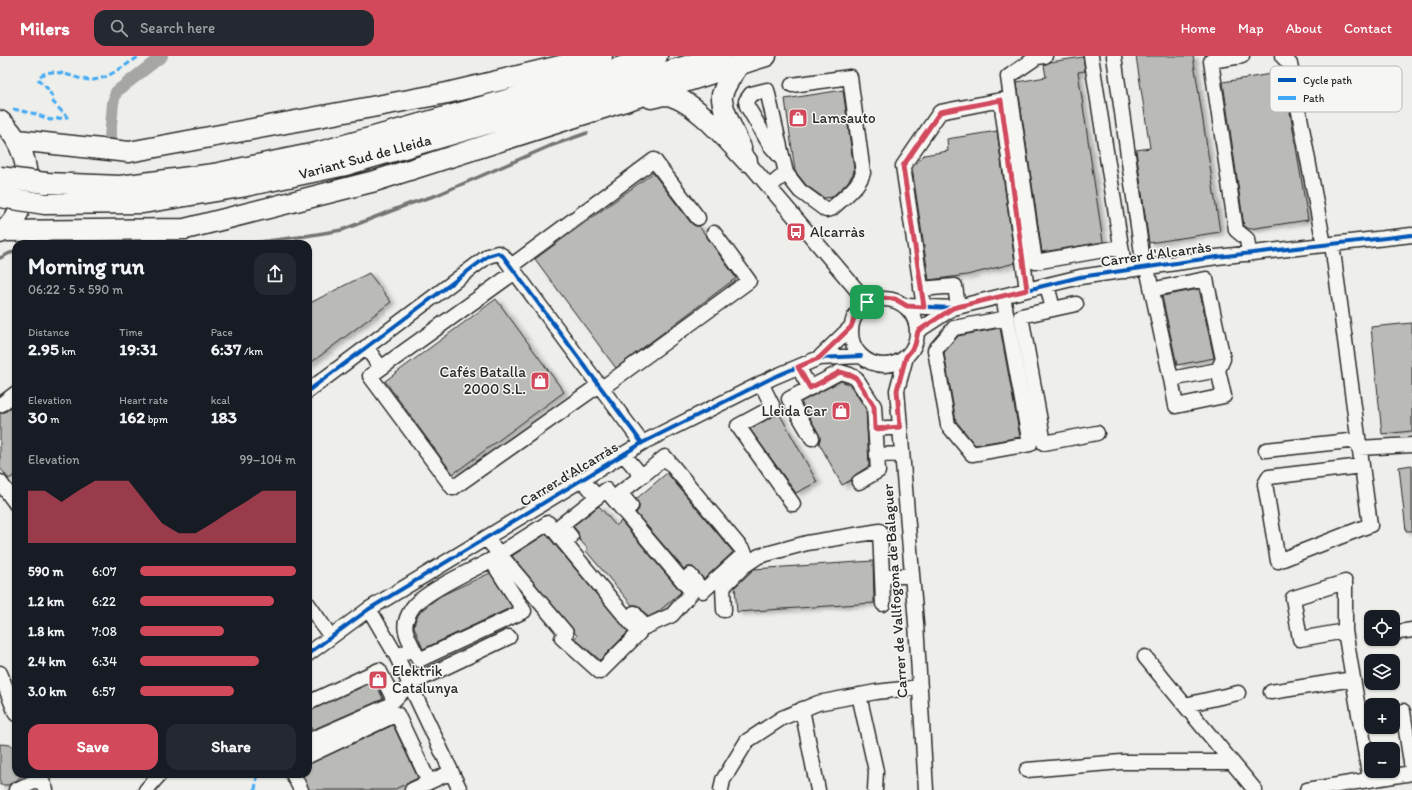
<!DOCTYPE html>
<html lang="en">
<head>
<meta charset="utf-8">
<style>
  :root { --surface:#171b24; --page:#242831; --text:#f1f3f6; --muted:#9ea1a6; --accent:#d1495b }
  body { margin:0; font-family:Itim,sans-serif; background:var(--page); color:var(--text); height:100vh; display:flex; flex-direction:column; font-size:15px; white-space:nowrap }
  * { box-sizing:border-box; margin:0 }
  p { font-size:13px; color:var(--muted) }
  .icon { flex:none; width:22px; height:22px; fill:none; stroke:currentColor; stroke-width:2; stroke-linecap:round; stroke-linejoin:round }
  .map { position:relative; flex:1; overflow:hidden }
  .drawer { position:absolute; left:12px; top:184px; width:300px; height:538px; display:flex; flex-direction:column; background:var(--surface); border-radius:12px; box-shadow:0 1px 3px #0004 }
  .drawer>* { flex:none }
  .buttons { position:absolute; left:1364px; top:554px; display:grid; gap:8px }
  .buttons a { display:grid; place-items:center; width:36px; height:36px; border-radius:8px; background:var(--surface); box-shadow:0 1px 3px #0004; font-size:20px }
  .pin { position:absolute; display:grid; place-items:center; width:34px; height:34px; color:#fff; margin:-17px; border-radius:8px; box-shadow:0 2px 6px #0006 }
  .round { display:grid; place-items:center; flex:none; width:42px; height:42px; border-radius:12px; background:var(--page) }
  .headline { display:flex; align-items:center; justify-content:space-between; height:68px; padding:0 16px }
  h1 { font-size:22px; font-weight:700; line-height:30px }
  .stats { display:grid; grid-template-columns:repeat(3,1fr); gap:6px; height:68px; padding:4px 16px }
  .stats div { display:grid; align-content:center }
  .stats b { font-size:17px; font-weight:700 }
  .stats small { font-size:11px; font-weight:400 }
  .stats p { font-size:11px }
  .chart { height:112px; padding:8px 16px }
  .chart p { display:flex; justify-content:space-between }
  .chart svg { width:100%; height:72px; margin-top:4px; fill:var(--accent); opacity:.7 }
  .action { display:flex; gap:8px; margin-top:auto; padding:8px 16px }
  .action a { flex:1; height:46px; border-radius:12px; background:var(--accent); color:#fff; font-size:16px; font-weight:700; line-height:46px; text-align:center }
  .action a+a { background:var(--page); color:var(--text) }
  ul { padding:0 16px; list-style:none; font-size:13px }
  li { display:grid; grid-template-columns:64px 48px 1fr; align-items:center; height:30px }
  li i { height:10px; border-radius:5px; background:var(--accent) }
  header { display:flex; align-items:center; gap:24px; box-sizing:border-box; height:56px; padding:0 20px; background:var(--accent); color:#fff }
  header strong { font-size:19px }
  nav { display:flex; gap:22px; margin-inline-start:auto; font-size:14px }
  .search { width:280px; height:36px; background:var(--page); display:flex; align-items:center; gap:10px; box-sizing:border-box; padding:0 14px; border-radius:12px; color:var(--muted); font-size:15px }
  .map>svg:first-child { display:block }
</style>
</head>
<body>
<header>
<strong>Milers</strong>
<div class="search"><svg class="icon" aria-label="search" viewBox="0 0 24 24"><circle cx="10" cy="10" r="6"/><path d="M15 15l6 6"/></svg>Search here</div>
<nav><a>Home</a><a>Map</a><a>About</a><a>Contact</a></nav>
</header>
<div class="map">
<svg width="1412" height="734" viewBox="0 0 1412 734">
  <defs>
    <filter id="shadow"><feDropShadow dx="4.5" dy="2.5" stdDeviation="2" flood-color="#0004"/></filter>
  </defs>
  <rect width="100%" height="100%" fill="#eeeeea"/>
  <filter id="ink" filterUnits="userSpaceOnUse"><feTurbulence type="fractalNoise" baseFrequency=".025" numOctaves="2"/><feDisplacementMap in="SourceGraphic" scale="8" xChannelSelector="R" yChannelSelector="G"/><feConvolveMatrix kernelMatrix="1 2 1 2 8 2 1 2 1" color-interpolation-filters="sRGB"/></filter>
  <g filter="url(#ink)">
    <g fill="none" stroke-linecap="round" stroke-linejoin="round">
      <path stroke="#757573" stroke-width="3.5" d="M242,188L299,181L342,174L409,148L437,139L550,90L587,77
        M0,202L10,197L16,196"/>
      <path stroke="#a6a6a3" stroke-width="12" d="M110,81L113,47L116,36L162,0"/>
    </g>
    <path fill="#babab7" stroke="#2b2b2b" filter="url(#shadow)" d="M1136,0H1193L1220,176L1149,187L1136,94L1150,92Z
      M1083,1L1085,15L1078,16L1103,186L1042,196L1017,26L1046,21L1044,9L1050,6Z
      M1283,16L1292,67L1308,164L1249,173L1244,170L1223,26Z
      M843,34L854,113L853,118L847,127L832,141L824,142L806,129L795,115L785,43Z
      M997,75L1015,207L967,219L929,224L912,112L924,99L948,95L947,83Z
      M653,117L691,167L695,170H699L736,222L616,312L535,203Z
      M369,217L391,246L308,309V248Z
      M1199,233L1214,302L1177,309L1162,240Z
      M496,243L564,336L453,418L385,325Z
      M1412,267V375L1382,378L1371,271Z
      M1000,272L1020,381L975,389L956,365L944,297L958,280Z
      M841,325L850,329L866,353L869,410L855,419L851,424L842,429L819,387L820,382L819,378L801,346Z
      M16,348V418L9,423L0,412V357L5,356Z
      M779,357L817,426L796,437L750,373Z
      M1412,409V475H1406L1399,411Z
      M667,417L733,496L704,523L693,511H688L684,513L636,457L639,453V449L636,443Z
      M599,450L616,470L621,465L681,536L658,556L648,561L640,551L637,549H632L586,495L588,493L579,483L578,476L573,470Z
      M546,478L628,576L600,604L574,582L577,580L572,572L512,500Z
      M873,505L874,547L737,556L735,531L754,513Z
      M490,517L512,551L423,593L414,571L416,562L422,554L440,540Z
      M375,625L383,643L312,674L308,665V655Z
      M393,669L418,722L393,734H309L302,718H308V708Z
      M0,688L10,689L16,692V718H24L17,724L8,729H0Z"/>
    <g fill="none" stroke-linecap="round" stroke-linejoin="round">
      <defs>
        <path id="minor" d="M1045,0L1037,1L1008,21L1035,206L1121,191
          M1091,0L1125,215
          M1114,0L1144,212
          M1242,0L1211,5L1236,174L1247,183L1249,198
          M1282,0L1290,8L1324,189
          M782,103L770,89L747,50L746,45L751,38L767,34L786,117
          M747,105L867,246
          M769,131L786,117L800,135L826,154L831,153C842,143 858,132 863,117L850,21L792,29
          M1332,188L1370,469L1278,505L1265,428L1269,421L1362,410
          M511,210L654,104L698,162
          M1147,212L1171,323L1218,314L1223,303L1206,223L1160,232
          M515,216L370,320L453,432L599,329
          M1047,229L1053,253
          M921,233L955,230L958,251
          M851 276a33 33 0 1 1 66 0a33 33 0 1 1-66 0Z
          M1076,248L1021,260L1044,387L1097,377
          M907,250L953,252L1080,221L1217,201L1412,179
          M924,251L903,110L940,56L1001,44L1027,234
          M918,275L953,252
          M366,291L381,312
          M935,294L948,369L972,398L1030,388L1003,240
          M935,294L954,272L1007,262
          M906,301L897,334L916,567L926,734
          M819,302L851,271
          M798,311L810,332
          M1171,323L1176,350L1224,340L1218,314
          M761,327L773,351L738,370L793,448
          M602,332L749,225L714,177
          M308,335L488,200L498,197L503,200L642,387
          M0,349L16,337
          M875,373L900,371
          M812,382L789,343L840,316L850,319L856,322L874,350L878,415L859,426
          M1359,392L1412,389
          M1266,394L1358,384
          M623,398L642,420L620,437L631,450
          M877,399L902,398
          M642,420L665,401L745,497L703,535L690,519
          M0,426L16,448
          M597,441L606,434L692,536L672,559L645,571L634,557
          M571,481L561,469L597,441L582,423
          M486,482L566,577L562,582L600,616L639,577L548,467L499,498
          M882,520L883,548
          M308,548L331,581
          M369,553L396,599L460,734
          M724,554L723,531L744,510L759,500L807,487L880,475L882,520H912
          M1345,575L1300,583L1293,542L1345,526V575L1360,664L1371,661
          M1399,576L1412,574
          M308,598L369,553L642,387L774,321L819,302L861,300
          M397,601L413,592L419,604L524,555L491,504C467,517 440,528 419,545C411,551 403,566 406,575C407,581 411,587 413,592
          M1145,601L1255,734
          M0,617L16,658
          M1271,636L1353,623
          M859,639L876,715L875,734
          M308,647L379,614L394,644
          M1185,649L1238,637
          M802,653L818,734
          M1393,657L1403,655L1412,713
          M1360,664L1370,724
          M308,685L388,650L410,628L509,581
          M308,700L397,658L429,726
          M1027,714L1121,706H1232
          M293,718L301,734
          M41,723L46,734
          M16,734L41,723L39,718
          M146,734L160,718
          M412,734L451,716
          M721,734L723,724L747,685L782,662L818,647L876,636L920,631
          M1307,734L1412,717"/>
        <path id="highway" d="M739,9C733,17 725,28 722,39C720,50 736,81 741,92
          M651,42C656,41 662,39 666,39C693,42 729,86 747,105
          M0,65C34,92 37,151 0,177
          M17,84L129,96L447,37L602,0
          M46,127L120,130L214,118L316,97L582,23L657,0
          M45,148L143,147L241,131L346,109L721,0
          M3,175L185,173L375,125L766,0"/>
      </defs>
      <use href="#minor" stroke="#2b2b2b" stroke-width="17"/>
      <use href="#highway" stroke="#2b2b2b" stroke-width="23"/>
      <use href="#minor" stroke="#f6f6f2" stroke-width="14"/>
      <use href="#highway" stroke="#f6f6f2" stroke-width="20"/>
      <defs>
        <path id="highway-bridge" d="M0,121L46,127
          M0,141L45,148"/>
      </defs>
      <use href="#highway-bridge" stroke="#2b2b2b" stroke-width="23" stroke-linecap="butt"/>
      <use href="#highway-bridge" stroke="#f6f6f2" stroke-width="20"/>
      <path stroke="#3fa9f5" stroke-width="3" stroke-dasharray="6 3" stroke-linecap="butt" d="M13,53L36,58L50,64L67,61L53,46L52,40L47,32L39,25V21C54,8 75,25 93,24C110,22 126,8 140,0
        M255,734L257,719"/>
      <defs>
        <path id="cycleway" d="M907,250L953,252L1080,221L1217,201L1412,179
          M308,335L488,200L498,197L503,200L642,387
          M308,598L369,553L642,387L774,321L819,302L861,300"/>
      </defs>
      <use href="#cycleway" stroke="#f6f6f2" stroke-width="6"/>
      <use href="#cycleway" stroke="#0057b8" stroke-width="4"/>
    </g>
  </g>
  <g fill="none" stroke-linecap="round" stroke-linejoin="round" filter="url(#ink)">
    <defs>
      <path id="route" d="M1001,44L1027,234L953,252L918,275L915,289L906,301L897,334L900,371L875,373L874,350L856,322L850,319L840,316L810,332L798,311L819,302L851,271L856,257L867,246L881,242L895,243L907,250L924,251L903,110L940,56Z"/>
    </defs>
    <use href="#route" stroke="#fff" stroke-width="8"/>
    <use href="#route" stroke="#d1495b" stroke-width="5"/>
  </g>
  <defs>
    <symbol id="shop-square" viewBox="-11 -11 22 22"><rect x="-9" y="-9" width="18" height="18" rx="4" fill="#d1495b" stroke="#f6f6f2"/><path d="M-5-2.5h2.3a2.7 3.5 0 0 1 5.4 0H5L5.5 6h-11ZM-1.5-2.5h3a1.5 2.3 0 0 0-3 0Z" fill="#fff"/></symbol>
    <symbol id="bus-square" viewBox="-11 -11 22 22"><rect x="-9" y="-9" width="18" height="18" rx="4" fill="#d1495b" stroke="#f6f6f2"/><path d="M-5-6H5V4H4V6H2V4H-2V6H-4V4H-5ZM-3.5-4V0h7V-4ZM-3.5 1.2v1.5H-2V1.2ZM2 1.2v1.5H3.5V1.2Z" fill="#fff"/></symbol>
  </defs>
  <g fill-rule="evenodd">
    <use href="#shop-square" x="787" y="51" width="22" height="22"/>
    <use href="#bus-square" x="785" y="165" width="22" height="22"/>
    <use href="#shop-square" x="529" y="314" width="22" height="22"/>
    <use href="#shop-square" x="830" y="344" width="22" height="22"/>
    <use href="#shop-square" x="367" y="613" width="22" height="22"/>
  </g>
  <g text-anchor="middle" stroke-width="3" stroke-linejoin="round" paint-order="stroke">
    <g font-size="15" fill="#2b2b2b" stroke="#f6f6f2" text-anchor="start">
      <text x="812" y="67">Lamsauto</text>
      <text x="810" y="181">Alcarràs</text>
      <text x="526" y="321" text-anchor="end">Cafés Batalla<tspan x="526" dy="17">2000 S.L.</tspan></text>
      <text x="827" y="360" text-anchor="end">Lleida Car</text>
      <text x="392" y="620">Elektrik<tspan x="392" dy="17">Catalunya</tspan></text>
    </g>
    <g font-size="15" fill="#2b2b2b" stroke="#f6f6f2">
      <text transform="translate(365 101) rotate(-15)" y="5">Variant Sud de Lleida</text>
      <text transform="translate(1156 198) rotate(-8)" y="5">Carrer d'Alcarràs</text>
      <text transform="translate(569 418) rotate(-31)" y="5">Carrer d'Alcarràs</text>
      <text transform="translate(895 535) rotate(-94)" y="5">Carrer de Vallfogona de Balaguer</text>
    </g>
  </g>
  <rect x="1270" y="10" width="132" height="46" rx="6" fill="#f6f6f2" stroke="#b9b9b6" stroke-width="1"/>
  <rect x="1278" y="22" width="18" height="4" fill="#0057b8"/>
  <rect x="1278" y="40" width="18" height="4" fill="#3fa9f5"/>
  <g font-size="11" fill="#2b2b2b">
    <text x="1303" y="28">Cycle path</text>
    <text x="1303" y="46">Path</text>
  </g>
</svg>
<div class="buttons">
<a><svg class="icon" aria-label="locate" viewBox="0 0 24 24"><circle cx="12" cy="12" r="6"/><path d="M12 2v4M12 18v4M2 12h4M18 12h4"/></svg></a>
<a><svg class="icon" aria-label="layers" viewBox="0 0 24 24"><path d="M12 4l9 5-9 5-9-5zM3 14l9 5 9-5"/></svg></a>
<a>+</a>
<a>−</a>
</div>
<div class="pin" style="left:867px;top:246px;background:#1e9e55"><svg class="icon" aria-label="arrive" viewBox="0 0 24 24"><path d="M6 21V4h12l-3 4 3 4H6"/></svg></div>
<section class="drawer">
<div class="headline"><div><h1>Morning run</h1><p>06:22 · 5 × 590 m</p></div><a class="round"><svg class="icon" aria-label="share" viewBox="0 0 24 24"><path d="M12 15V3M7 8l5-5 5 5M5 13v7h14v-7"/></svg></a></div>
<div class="stats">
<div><p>Distance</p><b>2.95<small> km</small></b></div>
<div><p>Time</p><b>19:31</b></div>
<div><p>Pace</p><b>6:37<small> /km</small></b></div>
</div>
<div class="stats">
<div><p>Elevation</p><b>30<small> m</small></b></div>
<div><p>Heart rate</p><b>162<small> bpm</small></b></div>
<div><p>kcal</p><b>183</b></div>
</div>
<div class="chart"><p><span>Elevation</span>99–104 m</p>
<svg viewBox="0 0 160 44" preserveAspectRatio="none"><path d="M0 44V12L10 12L20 19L30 12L40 6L50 6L60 6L70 19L80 32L90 38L100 38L110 32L120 25L130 19L140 12L150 12L160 12V44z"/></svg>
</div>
<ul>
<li><b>590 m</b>6:07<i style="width:100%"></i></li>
<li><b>1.2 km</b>6:22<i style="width:86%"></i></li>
<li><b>1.8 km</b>7:08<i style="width:54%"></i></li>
<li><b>2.4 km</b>6:34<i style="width:76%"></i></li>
<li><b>3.0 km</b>6:57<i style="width:60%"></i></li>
</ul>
<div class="action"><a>Save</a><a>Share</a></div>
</section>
</div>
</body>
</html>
